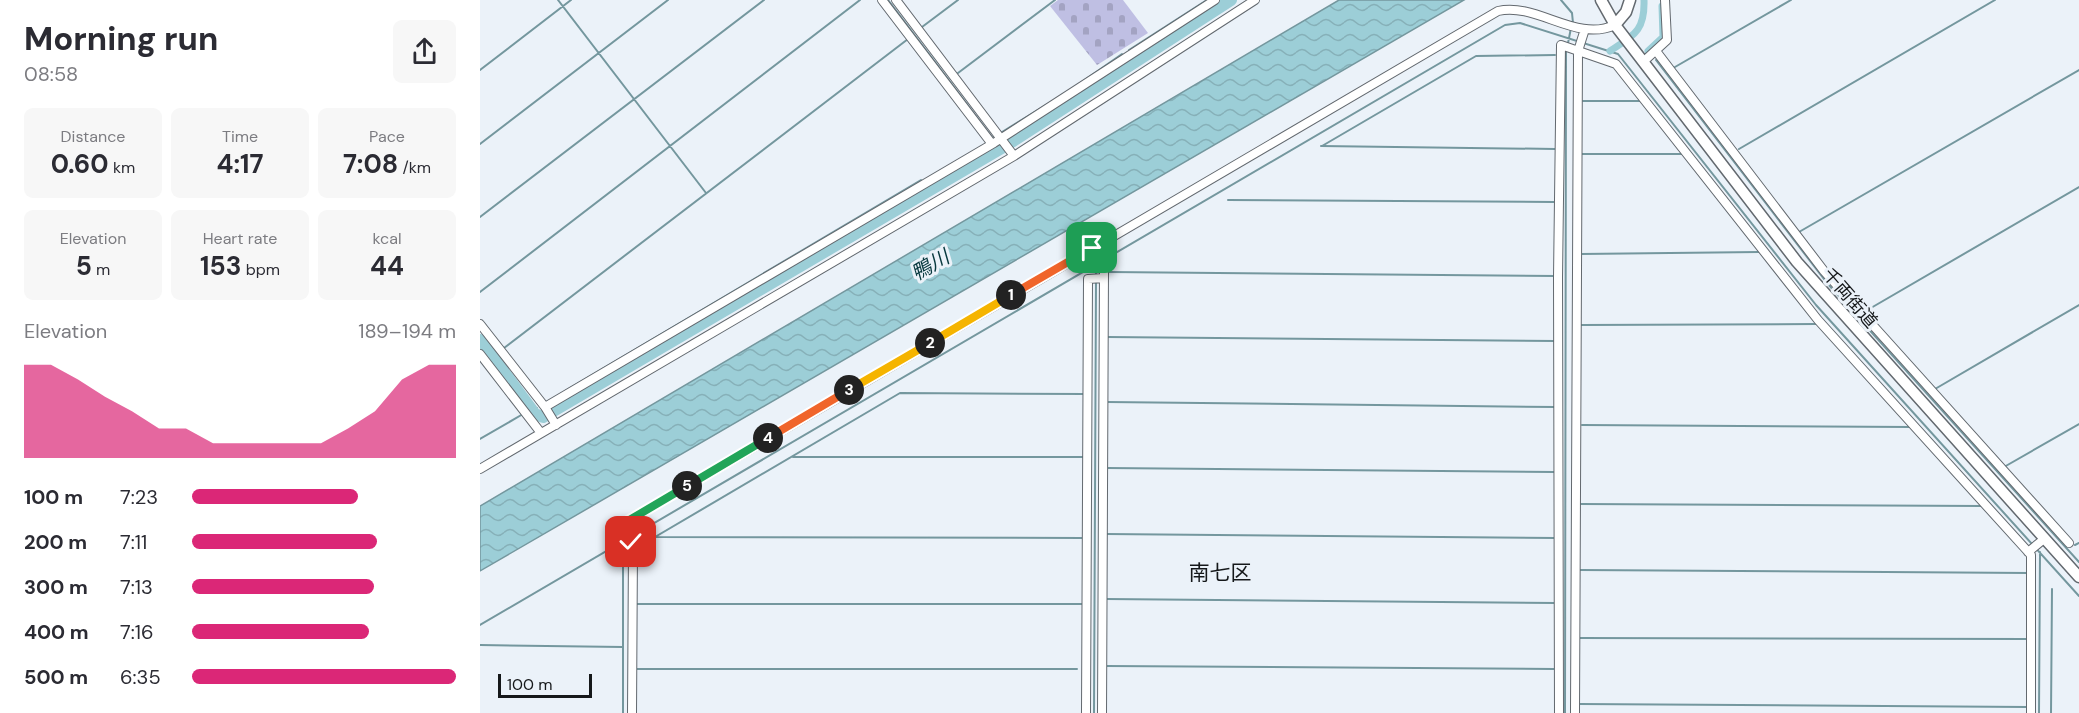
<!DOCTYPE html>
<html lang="en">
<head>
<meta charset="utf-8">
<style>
  :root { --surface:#fff; --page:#f7f7f7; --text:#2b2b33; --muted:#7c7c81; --accent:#db2777 }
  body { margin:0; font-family:"DM Sans","Noto Sans JP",sans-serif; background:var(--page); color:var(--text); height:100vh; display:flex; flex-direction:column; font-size:22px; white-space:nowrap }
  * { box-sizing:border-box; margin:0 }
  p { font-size:20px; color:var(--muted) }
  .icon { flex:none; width:33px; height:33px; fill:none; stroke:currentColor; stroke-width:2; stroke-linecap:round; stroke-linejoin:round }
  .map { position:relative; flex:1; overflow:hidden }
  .side { display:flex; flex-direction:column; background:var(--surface); width:480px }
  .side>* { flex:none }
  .scale { position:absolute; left:18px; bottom:15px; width:94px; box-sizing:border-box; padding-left:6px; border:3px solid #15181a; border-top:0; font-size:16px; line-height:21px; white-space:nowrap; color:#15181a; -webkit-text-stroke:4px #ebf2f9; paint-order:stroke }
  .pin { position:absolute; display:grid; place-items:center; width:51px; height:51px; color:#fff; margin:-26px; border-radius:12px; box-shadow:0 3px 9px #0006 }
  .km { position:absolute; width:30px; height:30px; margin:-15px; border-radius:50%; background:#222; color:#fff; font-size:16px; line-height:30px; text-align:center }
  .round { display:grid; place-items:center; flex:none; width:63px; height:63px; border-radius:9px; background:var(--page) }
  .head { display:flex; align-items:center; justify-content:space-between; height:102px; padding:0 24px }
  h1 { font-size:33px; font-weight:700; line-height:45px }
  .figures { display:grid; grid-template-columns:repeat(3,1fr); gap:9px; height:102px; padding:6px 24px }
  .figures div { display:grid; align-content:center; border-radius:9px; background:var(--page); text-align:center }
  .figures b { font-size:26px; font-weight:700 }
  .figures small { font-size:16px; font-weight:400 }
  .figures p { font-size:16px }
  .chart { height:168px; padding:12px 24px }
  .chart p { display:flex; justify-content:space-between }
  .chart svg { width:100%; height:108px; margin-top:6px; fill:var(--accent); opacity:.7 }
  ul { padding:0 24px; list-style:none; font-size:20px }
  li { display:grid; grid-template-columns:96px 72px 1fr; align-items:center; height:45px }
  li i { height:15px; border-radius:8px; background:var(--accent) }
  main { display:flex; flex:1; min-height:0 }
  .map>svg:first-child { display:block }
</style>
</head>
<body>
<main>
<section class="side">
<div class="head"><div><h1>Morning run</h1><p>08:58</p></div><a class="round"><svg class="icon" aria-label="share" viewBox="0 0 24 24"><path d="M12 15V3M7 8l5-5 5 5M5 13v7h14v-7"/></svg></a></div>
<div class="figures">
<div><p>Distance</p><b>0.60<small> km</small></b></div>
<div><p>Time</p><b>4:17</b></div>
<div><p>Pace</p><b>7:08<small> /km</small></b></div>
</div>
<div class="figures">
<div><p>Elevation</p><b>5<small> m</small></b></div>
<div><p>Heart rate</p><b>153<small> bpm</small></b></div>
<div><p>kcal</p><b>44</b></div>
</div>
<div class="chart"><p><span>Elevation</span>189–194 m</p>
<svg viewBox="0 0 160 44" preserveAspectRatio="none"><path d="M0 44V6L10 6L20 12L30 19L40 25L50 32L60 32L70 38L80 38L90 38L100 38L110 38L120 32L130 25L140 12L150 6L160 6V44z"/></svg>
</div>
<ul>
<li><b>100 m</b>7:23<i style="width:63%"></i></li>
<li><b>200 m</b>7:11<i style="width:70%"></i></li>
<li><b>300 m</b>7:13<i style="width:69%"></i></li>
<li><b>400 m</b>7:16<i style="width:67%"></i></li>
<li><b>500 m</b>6:35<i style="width:100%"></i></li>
</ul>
</section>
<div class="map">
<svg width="1599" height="713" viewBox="0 0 1599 713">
  <defs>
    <pattern id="cemetery-stones" width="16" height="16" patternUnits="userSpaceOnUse" patternTransform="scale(1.5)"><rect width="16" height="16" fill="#bfbfe3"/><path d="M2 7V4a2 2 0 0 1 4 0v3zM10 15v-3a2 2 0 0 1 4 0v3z" fill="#a3a3c2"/></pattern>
    <pattern id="water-waves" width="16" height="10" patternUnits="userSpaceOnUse" patternTransform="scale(1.5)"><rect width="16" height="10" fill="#9cced7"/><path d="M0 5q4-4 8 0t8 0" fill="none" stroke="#86b0b8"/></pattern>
  </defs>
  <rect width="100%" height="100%" fill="#ebf2f9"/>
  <path fill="url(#cemetery-stones)" d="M578,0H643L668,33L617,65L570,6Z"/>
  <path fill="url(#water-waves)" stroke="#74979e" stroke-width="1.5" d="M859,0H984L0,571V506Z"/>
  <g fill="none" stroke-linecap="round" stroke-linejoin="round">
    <path stroke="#74979e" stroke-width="2" d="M78,0L226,193
      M408,0L521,149
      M1081,0L1092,13L1093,23
      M442,27L478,0
      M1088,43L1091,28
      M649,50L727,0
      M1176,60L1347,283L1599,562
      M1195,67L1311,0
      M0,70L91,0
      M478,73L575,0
      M596,86L642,54
      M1103,101H1161
      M522,132L571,102
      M0,144L188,0
      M841,146L1075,149
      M842,146L996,56L1075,55
      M1259,149L1515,0
      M1102,154H1202
      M748,200L1074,202
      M0,217L284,0
      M1319,232L1599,70
      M1101,254L1279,252
      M616,264V276
      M629,272L1075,276
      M0,292L380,0
      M1384,312L1599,187
      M1101,325L1336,324
      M627,337L1075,341
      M24,348L428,39
      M13,357L14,356
      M1455,389L1599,305
      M85,391L441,180
      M627,402L1075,407
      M49,410L51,409
      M52,411L57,408
      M1102,425L1430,427
      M0,439L43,414
      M313,457H604
      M1524,467L1599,424
      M627,468L1074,472
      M1100,504L1502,506
      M626,534L1076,538
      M176,537L602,538
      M1595,545L1599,543
      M158,547L420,393L605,394
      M1100,570L1549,573
      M626,599L1076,603
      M156,604H603
      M0,625L1025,25L1040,23L1138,54L1336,305L1599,596
      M1100,638L1548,639
      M0,645L143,647
      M626,666L1074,669
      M156,669H597
      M1099,704L1547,707
      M143,713V553
      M614,713L616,281
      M1085,713L1086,52
      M1559,713L1560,552
      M1571,713L1572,589"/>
    <path stroke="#9cced7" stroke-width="7" d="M1130,51C1154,35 1165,31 1164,0
      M1168,51L1183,37L1182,6
      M141,542L142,546"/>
    <path stroke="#9cced7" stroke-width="12" d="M0,340L55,414L63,417L530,143L751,0"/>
    <defs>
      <path id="street" d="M402,0L512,144
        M416,0L534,156
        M1176,51L1344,271L1589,543
        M1163,62L1187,40L1185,0
        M612,248L624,269L622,713
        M0,324L65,407L76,425
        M0,354L61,433
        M65,407L514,143L735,0
        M0,469L534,156L775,0
        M1548,552L1564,539
        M152,713L153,546L141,525L1018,11C1057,2 1096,43 1135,25
        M606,713L608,279L624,278
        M1079,713L1078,277L1081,45L1136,64L1338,320L1551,555V713
        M1095,713L1098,51L1105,29"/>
      <path id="secondary" d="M1121,0L1135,25L1317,262L1599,577
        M1135,25L1146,12L1150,0"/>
    </defs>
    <use href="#street" stroke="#63696f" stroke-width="10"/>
    <use href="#secondary" stroke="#63696f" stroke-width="13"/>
    <use href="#street" stroke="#fff" stroke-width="8"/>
    <use href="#secondary" stroke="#fff" stroke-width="10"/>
  </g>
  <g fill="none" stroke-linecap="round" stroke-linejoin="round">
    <defs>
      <path id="split-1" d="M531,295L612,248"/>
      <path id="split-2" d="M450,343L531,295"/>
      <path id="split-3" d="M369,390L450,343"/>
      <path id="split-4" d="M288,438L369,390"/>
      <path id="split-5" d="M207,486L288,438"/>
      <path id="split-6" d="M151,542L141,525L207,486"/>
    </defs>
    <use href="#split-1" stroke="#fff" stroke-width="12"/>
    <use href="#split-2" stroke="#fff" stroke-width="12"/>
    <use href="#split-3" stroke="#fff" stroke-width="12"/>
    <use href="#split-4" stroke="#fff" stroke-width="12"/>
    <use href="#split-5" stroke="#fff" stroke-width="12"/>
    <use href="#split-6" stroke="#fff" stroke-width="12"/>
    <use href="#split-1" stroke="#f0652b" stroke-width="8"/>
    <use href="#split-2" stroke="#f5b400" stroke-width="8"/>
    <use href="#split-3" stroke="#f5b400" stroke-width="8"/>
    <use href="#split-4" stroke="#f0652b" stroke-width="8"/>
    <use href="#split-5" stroke="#22a559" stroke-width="8"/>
    <use href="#split-6" stroke="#22a559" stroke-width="8"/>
  </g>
  <g text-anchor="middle" stroke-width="6" stroke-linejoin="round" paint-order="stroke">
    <g font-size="18" fill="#15181a" stroke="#ebf2f9">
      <text transform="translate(1370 298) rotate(49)" y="6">千両街道</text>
    </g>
    <g font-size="20" font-style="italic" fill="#08393f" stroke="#ebf2f9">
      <text transform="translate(450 265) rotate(-30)" y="7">鴨川</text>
    </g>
    <g font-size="21" fill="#15181a" stroke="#ebf2f9">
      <text x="740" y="580">南七区</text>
    </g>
  </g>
</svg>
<div class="scale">100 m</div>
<div class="pin" style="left:612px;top:248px;background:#1e9e55"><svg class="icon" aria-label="arrive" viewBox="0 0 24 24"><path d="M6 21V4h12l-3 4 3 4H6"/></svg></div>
<div class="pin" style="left:151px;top:542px;background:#d93025"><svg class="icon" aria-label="check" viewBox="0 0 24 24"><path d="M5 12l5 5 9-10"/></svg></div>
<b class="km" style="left:531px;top:295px">1</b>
<b class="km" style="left:450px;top:343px">2</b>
<b class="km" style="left:369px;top:390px">3</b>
<b class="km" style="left:288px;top:438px">4</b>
<b class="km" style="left:207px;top:486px">5</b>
</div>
</main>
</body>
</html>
